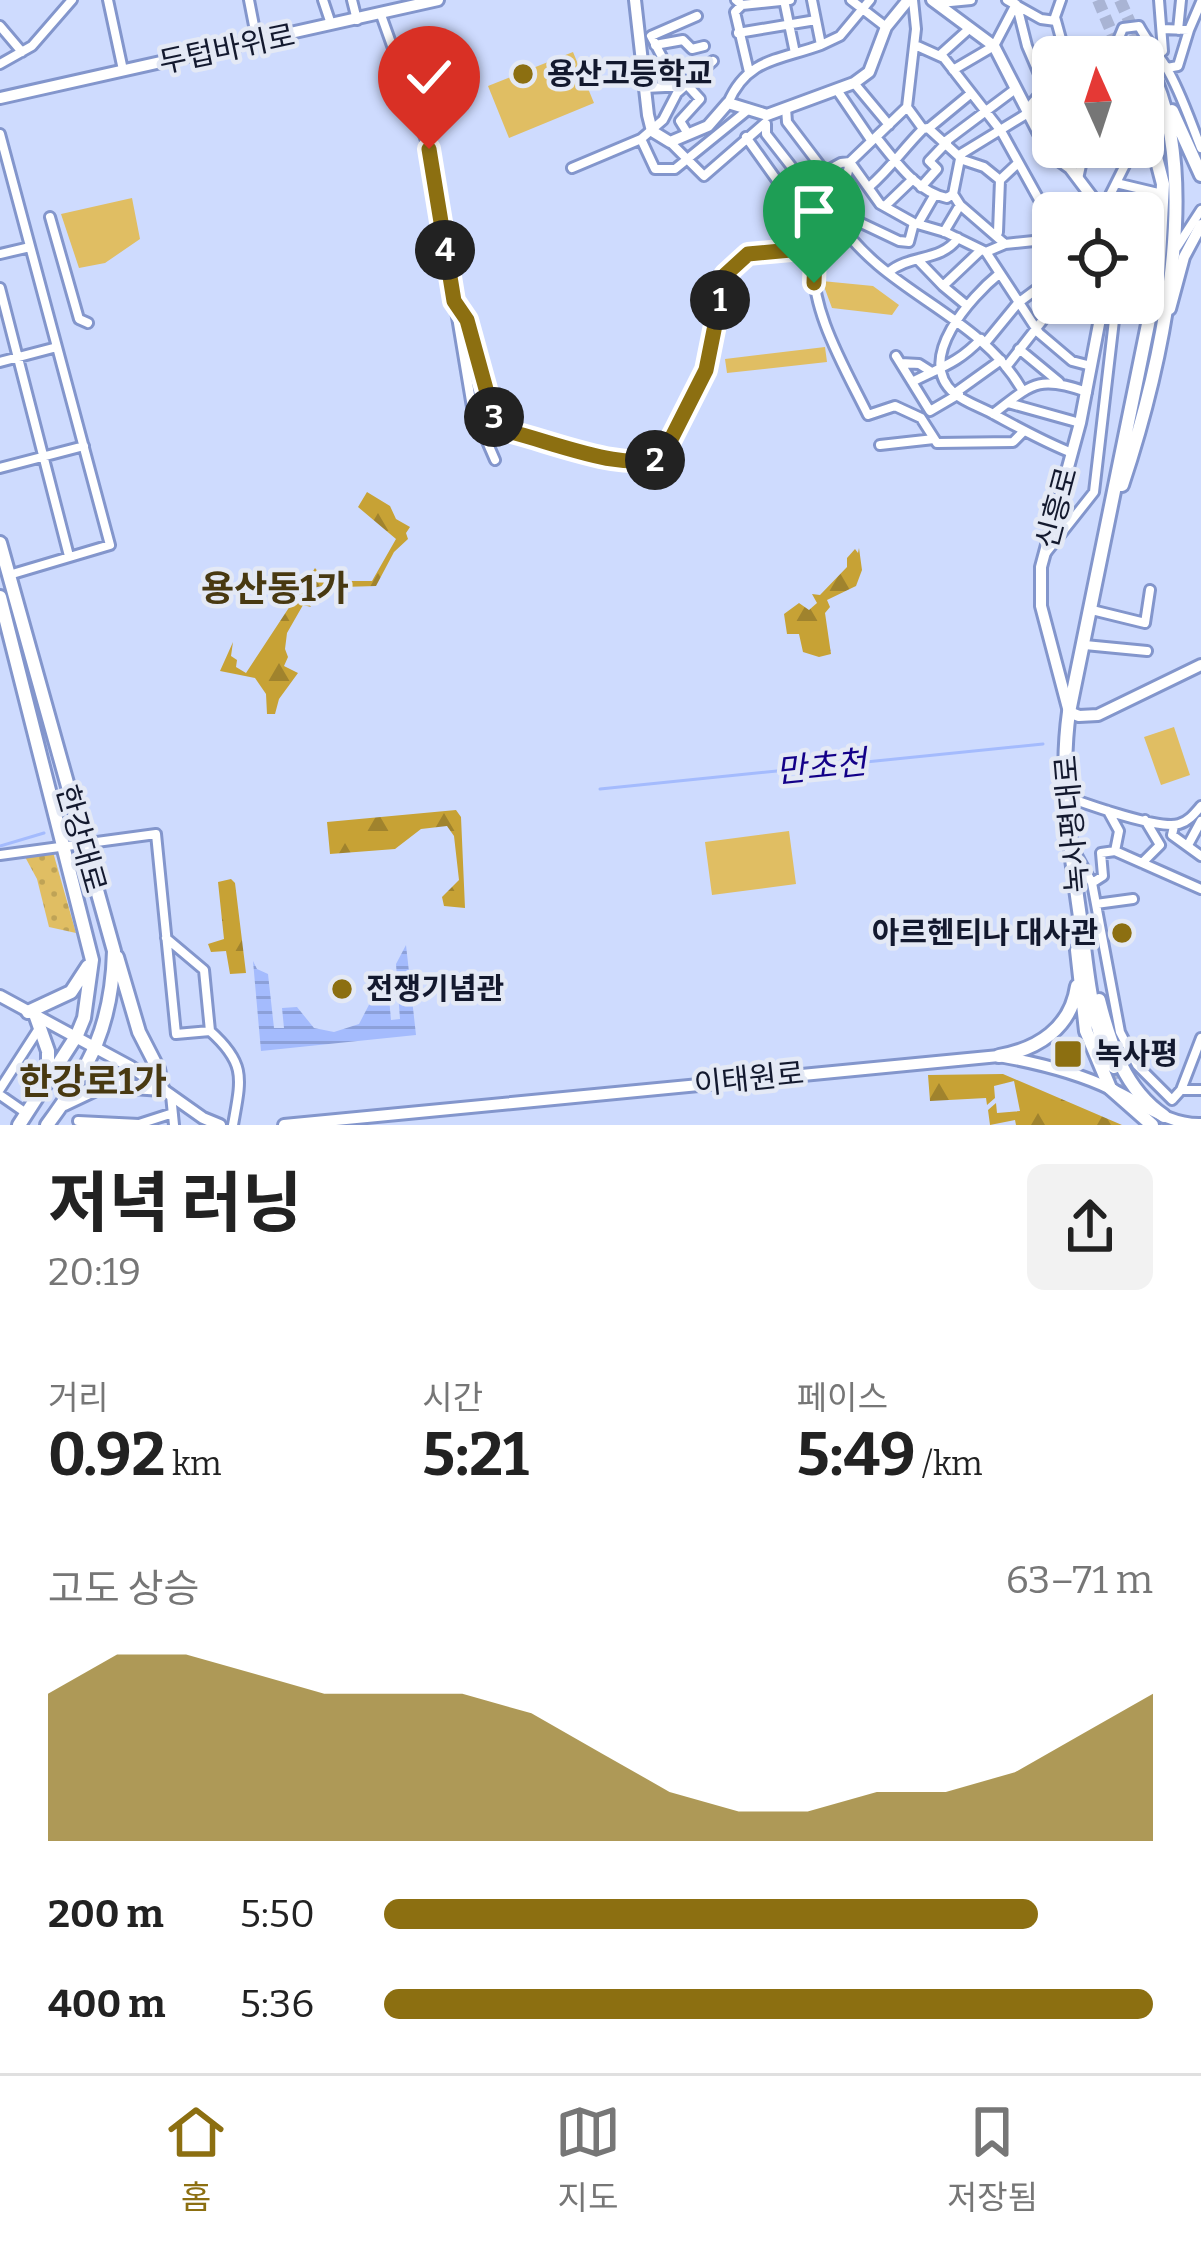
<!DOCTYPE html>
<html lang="ko">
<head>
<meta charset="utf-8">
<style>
  :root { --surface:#fff; --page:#f2f2f2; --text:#222; --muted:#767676; --line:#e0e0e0; --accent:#8c6f11 }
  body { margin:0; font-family:Bitter,"Noto Sans KR",serif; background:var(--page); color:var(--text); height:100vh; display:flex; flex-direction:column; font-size:45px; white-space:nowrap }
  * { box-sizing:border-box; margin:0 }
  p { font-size:39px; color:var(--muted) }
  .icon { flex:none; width:66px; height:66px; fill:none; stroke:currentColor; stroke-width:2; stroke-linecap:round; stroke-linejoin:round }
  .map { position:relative; height:1125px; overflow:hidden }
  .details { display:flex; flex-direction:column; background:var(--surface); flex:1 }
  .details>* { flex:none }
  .needle { width:78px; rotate:357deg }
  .fabs { position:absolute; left:1032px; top:36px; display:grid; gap:24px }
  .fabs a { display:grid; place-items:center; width:132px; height:132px; border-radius:18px; background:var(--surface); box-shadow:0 3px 9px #0004; font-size:60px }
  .pin { position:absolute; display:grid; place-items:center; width:102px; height:102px; color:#fff; margin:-123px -51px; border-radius:50% 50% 50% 0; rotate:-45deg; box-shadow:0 0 12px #0007 }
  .pin .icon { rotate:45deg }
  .km { position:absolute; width:60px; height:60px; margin:-30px; border-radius:50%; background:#222; color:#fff; font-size:33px; line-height:60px; text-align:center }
  .round { display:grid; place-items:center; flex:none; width:126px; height:126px; border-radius:18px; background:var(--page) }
  .summary { display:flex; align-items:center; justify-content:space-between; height:204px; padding:0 48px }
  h1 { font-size:66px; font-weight:700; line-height:90px }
  .metrics { display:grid; grid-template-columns:repeat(3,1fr); gap:18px; height:204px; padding:12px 48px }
  .metrics div { display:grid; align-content:center }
  .metrics b { font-size:60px; font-weight:700 }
  .metrics small { font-size:33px; font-weight:400 }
  .metrics p { font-size:33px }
  .chart { height:336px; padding:24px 48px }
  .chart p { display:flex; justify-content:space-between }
  .chart svg { width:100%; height:216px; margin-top:12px; fill:var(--accent); opacity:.7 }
  ul { padding:0 48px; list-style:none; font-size:39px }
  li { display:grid; grid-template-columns:192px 144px 1fr; align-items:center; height:90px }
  li i { height:30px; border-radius:15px; background:var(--accent) }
  .tabs { display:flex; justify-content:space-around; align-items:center; height:168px; border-top:3px solid var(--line); background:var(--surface); font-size:33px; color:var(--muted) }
  .tabs a { display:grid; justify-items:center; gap:6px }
  .tabs .selected { color:var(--accent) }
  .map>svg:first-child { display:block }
</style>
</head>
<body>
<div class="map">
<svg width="1201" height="1125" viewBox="0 0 1201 1125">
  <defs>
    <pattern id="forest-firs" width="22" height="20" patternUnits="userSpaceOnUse" patternTransform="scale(3)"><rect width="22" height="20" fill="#c7a235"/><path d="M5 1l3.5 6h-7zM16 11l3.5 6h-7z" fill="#a0832d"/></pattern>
    <pattern id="park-dots" width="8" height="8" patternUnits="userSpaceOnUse" patternTransform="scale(3)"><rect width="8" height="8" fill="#e0be63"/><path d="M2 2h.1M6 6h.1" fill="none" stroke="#bfa356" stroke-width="1.8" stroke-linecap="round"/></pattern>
    <pattern id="water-rules" width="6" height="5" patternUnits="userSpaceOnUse" patternTransform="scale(3)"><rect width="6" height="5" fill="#a4bbfd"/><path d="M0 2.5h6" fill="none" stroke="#8ca0d9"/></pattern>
  </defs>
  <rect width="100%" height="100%" fill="#cedbfe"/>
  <path fill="url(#forest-firs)" d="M367,492L390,506L396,519L410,527L406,533L408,539L394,552L376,586L342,587L336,583L313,588L307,601L311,607L303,605L287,633L285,649L288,657L284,666L298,673L279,699L275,714H267L266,694L255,678L220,671L233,642L231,656L237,660L236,667L246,673L315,568L326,581H372L396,539L358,507Z
    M859,548L862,570L856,586L827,600L830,607L825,613L831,654L819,657L803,652L799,634H787L784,614L799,603L809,610L817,603L812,594L820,595L847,567V558L855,549L858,553Z
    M456,810L461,817L465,908L444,906L442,897L459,880L454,836L447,826L421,829L395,849L330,854L327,822Z
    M231,879L235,883L246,973L230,974L226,951L211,952L208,944L224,939L218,882Z
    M1003,1074L1122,1125H1016L1015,1120L990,1125L988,1110L996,1103L997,1113L1020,1111L1014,1081L994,1086L995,1098L987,1105L986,1098L930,1101L928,1075Z"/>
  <path fill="url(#park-dots)" d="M53,852L76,933L49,927L37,879L24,855Z"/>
  <path fill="#e0be63" d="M573,52L594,103L509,138L488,86Z
    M132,198L140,239L105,263L79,268L61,214Z
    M822,281L873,286L899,305L892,315L832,308Z
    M825,347L827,362L727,373L725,359Z
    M1174,727L1190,775L1161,785L1144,737Z
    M789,831L796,884L712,895L705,842Z"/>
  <path fill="url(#water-rules)" d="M406,945L416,1035L261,1051L253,961L257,969L268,974L274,1028H284L282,1008L297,1007L314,1028L334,1032L359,1024L372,999L389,998L391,1020L400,1019L396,964Z"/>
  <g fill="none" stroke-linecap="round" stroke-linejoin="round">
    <path stroke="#a4bbfd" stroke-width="3" d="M600,789L1043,744
      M0,846L44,833"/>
    <path stroke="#a9b4d4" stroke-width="10" stroke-dasharray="10 5" stroke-linecap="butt" d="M1153,331L1166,268"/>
    <path stroke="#a9b4d4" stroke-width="12" stroke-dasharray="12 6" stroke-linecap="butt" d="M1098,0L1122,57
      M1120,0L1156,82
      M1114,1067L1127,1092L1163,1125"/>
    <defs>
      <path id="street" d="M108,0L123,70
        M249,0L257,41
        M323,0L331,24
        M352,0L357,20
        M736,0L742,5L790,0
        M784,0L795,53
        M851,0L886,27
        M1007,0L1041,19L1056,21
        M1061,0L1055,17L1066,57
        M940,3L971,0
        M742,5L735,12L749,72
        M1017,6L1027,46L1045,88
        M381,15L429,149L472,407L495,460
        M0,26L22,52
        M1162,29L1189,30L1178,66L1167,68
        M1178,30L1181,0
        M1189,30L1201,2
        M738,33L816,20
        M655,45L683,40L692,49L704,46
        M821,45L840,36L870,0
        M915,45L944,58L1001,131L1042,205L1053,217
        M940,55L970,28
        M1157,55L1163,51L1159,0
        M1111,57L1123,28L1139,26C1147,41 1157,52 1166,67C1181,92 1190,121 1201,148
        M0,64L32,46L72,0
        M953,70L994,46L1016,4
        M854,83L889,125
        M645,88L685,86
        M837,90L871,140
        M728,103C747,58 780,60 821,45L812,0
        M907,107L923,129L928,128L963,160L984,167L1000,180L998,232
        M786,108L787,122L825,172L832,191L842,198
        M766,124V134L805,184L826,224
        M929,128L969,95
        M0,134L110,545L9,575
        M688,134L680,121L700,99L678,75L672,76L651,36L697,16
        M1143,136L1150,157
        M746,137L786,193L841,163L850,162L880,204L914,223L945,232L986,252L1039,333L1072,361L1091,366
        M876,137C895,160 916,192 947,198L953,194L960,205L1005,244
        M641,139L655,169H675L749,109
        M946,141L1014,90
        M670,142L704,176L765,123
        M572,168L641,139L663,120L677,93L713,61
        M1070,168V147
        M1078,179L1085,147
        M1000,180L1017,164
        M1116,183L1158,193
        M869,187C890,169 903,149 923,129
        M921,187L937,169L929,161L947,142
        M953,194L961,154L1028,113L1029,107L1045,88L1053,87
        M885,206L913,179
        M1102,211L1134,147
        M840,213L899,241L909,242L914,223
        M50,217L79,319L88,323
        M837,219C883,292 977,313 1021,388
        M919,222L934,196
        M1143,222L1155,224L1156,219
        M944,232L960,205
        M799,233L837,219L850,162L907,107L916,29L913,0
        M799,234L802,245L815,256C806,304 847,372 868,415L895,406L921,418L937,443L1013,442L1022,433
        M1177,247L1201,210
        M986,252L1005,244L1053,239
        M0,254L30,247
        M918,260L943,286L981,250
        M889,272C910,254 941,262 958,238
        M999,274C972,296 914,359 954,393C964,402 983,408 995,415C1021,429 1044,442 1072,453
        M1049,280L1053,268
        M943,286L966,305
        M0,288L69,556
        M1076,303L1103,312
        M458,307L467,320L497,429
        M986,342L1018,303L1049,280
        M1019,349L1059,382
        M896,356L930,411L959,394
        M0,362L57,347
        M901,363L919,364L930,371
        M1006,367L1056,303
        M912,382C941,367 957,364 981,339
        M955,393L1001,360
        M1008,403L1080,423
        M993,414C1031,385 1037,374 1087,392
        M481,428C523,432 616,468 648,462C656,461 657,458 664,453L706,371L725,275L748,254L791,250L799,233
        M880,445L934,439
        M0,468L84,446
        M1045,554L1094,492L1116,303
        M1092,610L1145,623L1150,590
        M1085,645L1147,651
        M1067,797C1089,805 1160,830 1179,824C1189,821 1195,813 1201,806
        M1108,811L1119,831L1115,851
        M1174,826L1172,835L1201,856
        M1188,845L1201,821
        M1073,848L1092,883L1120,1032L1137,1065L1172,1100L1181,1090H1201
        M0,855L156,834C163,901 169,967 176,1034L210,1031L204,970L166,938
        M1142,863L1160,845L1145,820
        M1092,883L1103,876L1101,853L1115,851L1201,889
        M1096,904L1133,899
        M210,1031C247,1064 241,1079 233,1125
        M0,1089L38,1030
        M1181,1090L1201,1038
        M0,1095L26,1113
        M171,1095L174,1125
        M78,1121L139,1124L170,1114"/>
      <path id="secondary" d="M635,0L648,115L652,131L670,142L708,126L728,103L767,115L854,83L869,72L886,27L908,0
        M932,0L994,46L1049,153L1070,168L1104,213
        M0,98L438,0
        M1103,303L1080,423L1041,567V606L1069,712L1079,716L1098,715L1201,665
        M1170,309L1184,257L1201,225
        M0,996L131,1067L203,1118L220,1125
        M284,1125L999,1056C1038,1063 1076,1072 1111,1089C1140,1102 1168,1125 1201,1124"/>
      <path id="primary" d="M1172,111L1201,175
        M1122,485C1159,374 1201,194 1156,82
        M0,543L114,951C112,1025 91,1066 47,1125
        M0,597L92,960L84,1018L77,1035L19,1125
        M1077,950L1086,1031L1110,1088L1152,1125
        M1099,1000C1110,1044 1125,1090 1164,1116
        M28,1012L71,992L88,966
        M35,1014L48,1051V1076
        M999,1056C1038,1049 1071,1028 1077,986
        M1114,1067C1090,1023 1088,973 1081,924C1071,853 1059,784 1069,712L1158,275L1163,184L1143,107
        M64,1104L104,1085L162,1089L158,1069L139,1032L117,957"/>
    </defs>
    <use href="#street" stroke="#8396cc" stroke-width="14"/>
    <use href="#secondary" stroke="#8396cc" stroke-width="16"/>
    <use href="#primary" stroke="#8396cc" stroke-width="18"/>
    <use href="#street" stroke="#fff" stroke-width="8"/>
    <use href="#secondary" stroke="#fff" stroke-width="10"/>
    <use href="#primary" stroke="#fff" stroke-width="12"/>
  </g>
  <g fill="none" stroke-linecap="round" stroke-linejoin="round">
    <defs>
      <path id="route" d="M429,149L454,301L467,320L497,429C538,435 632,479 664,453L706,370L725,275L748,254L791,250L799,233L802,245L815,256L814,283"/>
    </defs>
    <use href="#route" stroke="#fff" stroke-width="24"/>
    <use href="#route" stroke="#8c6f11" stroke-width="15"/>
  </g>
  <g fill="#8c6f11" stroke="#e4e9f5" stroke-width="4.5">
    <circle cx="523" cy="74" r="12"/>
    <circle cx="1122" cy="933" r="12"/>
    <circle cx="342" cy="989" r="12"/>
    <rect x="1053" y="1039" width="30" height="30" rx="6"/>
  </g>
  <g text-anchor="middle" stroke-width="9" stroke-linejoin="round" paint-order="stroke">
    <g font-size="30" fill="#13192e" stroke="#e4e9f5">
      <text transform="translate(227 49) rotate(-12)" y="10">두텁바위로</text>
      <text transform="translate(1057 508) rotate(-75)" y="10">신흥로</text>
      <text transform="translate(1072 824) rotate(-95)" y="10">녹사평대로</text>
      <text transform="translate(81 839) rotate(74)" y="10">한강대로</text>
      <text transform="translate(749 1079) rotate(-6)" y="10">이태원로</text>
    </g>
    <g font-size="30" font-weight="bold" fill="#13192e" stroke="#e4e9f5" text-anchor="start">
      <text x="547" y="84">용산고등학교</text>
      <text x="1098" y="943" text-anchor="end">아르헨티나 대사관</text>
      <text x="366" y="999">전쟁기념관</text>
      <text x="1095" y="1064">녹사평</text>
    </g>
    <g font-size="33" font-style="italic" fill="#130088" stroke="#e4e9f5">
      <text transform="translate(821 766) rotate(-6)" y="12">만초천</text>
    </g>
    <g font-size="36" font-weight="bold" fill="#483911" stroke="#e4e9f5">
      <text x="275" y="601">용산동1가</text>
      <text x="93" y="1094">한강로1가</text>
    </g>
  </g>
</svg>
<div class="fabs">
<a><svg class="needle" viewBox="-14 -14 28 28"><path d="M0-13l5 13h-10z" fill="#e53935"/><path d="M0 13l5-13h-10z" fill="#767676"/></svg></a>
<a><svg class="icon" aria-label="locate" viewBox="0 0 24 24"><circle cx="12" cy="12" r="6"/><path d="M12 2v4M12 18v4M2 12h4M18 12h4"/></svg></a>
</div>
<div class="pin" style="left:814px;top:283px;background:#1e9e55"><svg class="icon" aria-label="arrive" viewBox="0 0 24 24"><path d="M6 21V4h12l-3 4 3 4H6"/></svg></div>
<div class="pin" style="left:429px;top:149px;background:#d93025"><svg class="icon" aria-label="check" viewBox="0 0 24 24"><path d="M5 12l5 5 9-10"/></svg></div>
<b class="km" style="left:720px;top:300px">1</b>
<b class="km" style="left:655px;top:460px">2</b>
<b class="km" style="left:494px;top:417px">3</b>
<b class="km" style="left:445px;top:250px">4</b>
</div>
<section class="details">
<div class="summary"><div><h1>저녁 러닝</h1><p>20:19</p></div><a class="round"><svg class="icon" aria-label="share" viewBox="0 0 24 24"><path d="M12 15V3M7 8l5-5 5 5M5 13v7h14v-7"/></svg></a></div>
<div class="metrics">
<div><p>거리</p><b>0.92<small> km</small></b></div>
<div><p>시간</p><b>5:21</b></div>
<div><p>페이스</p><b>5:49<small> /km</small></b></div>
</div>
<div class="chart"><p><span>고도 상승</span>63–71 m</p>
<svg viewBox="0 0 160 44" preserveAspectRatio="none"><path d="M0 44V14L10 6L20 6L30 10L40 14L50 14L60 14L70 18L80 26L90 34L100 38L110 38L120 34L130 34L140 30L150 22L160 14V44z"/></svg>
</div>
<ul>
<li><b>200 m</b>5:50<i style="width:85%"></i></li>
<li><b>400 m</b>5:36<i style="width:100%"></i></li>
</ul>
</section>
<nav class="tabs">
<a class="selected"><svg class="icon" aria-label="home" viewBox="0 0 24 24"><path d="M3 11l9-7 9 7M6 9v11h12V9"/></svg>홈</a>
<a><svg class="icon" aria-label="map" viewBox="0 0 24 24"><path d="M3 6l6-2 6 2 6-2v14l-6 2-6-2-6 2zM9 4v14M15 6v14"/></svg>지도</a>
<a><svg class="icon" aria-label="saved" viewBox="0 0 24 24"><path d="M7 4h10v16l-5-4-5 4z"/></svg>저장됨</a>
</nav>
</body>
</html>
